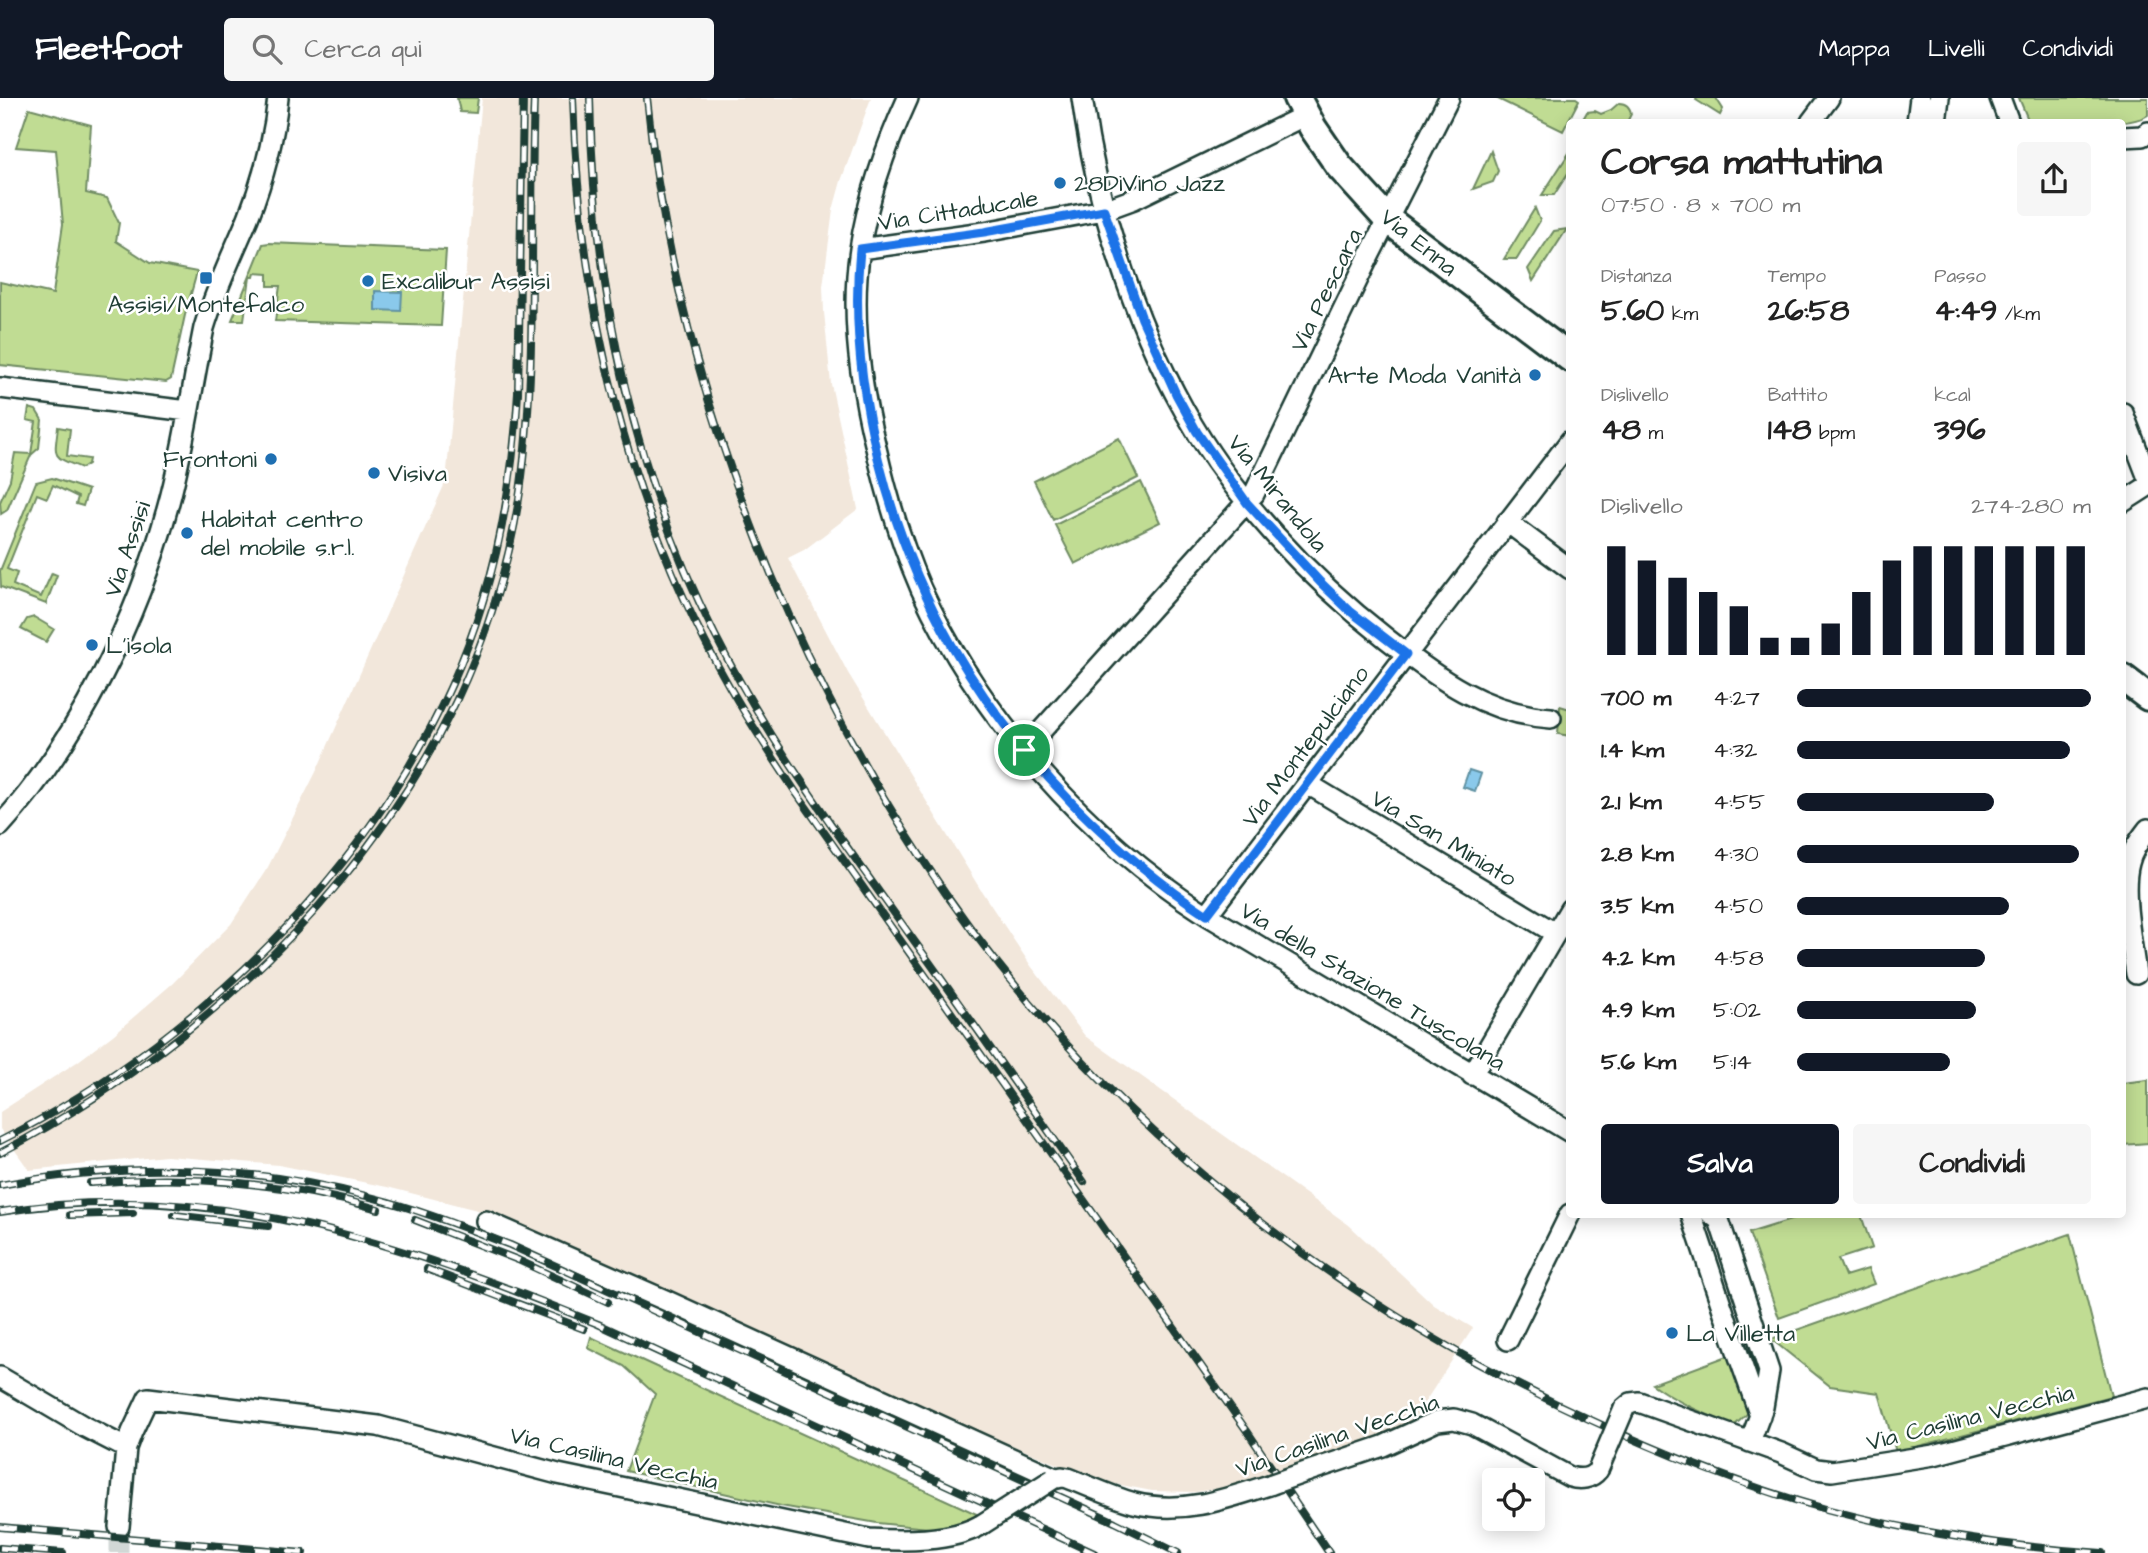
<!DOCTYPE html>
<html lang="it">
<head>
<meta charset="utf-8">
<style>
  :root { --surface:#fff; --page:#f6f6f6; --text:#222; --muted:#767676; --accent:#111827 }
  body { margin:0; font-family:"Architects Daughter",sans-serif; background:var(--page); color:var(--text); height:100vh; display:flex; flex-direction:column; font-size:26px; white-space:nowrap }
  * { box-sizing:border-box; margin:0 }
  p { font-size:23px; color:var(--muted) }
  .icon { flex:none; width:38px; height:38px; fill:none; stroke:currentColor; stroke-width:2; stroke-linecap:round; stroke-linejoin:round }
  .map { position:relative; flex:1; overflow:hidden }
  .drawer { position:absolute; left:1566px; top:21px; width:560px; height:1099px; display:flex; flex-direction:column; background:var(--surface); border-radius:7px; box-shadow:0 4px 18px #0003 }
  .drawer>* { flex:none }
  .tools { position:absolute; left:1482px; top:1370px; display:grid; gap:14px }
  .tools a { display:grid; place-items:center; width:63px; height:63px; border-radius:7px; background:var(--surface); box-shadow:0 4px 18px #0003; font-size:35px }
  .pin { position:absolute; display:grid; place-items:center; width:60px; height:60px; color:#fff; margin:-30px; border:4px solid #fff; border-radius:50%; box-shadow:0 2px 7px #0007 }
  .round { display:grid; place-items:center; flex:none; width:74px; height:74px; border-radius:7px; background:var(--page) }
  .headline { display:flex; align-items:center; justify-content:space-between; height:119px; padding:0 35px }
  h1 { font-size:38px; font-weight:700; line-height:52px }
  .figures { display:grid; grid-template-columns:repeat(3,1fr); gap:10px; height:119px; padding:7px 35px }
  .figures div { display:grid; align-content:center }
  .figures b { font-size:30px; font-weight:700 }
  .figures small { font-size:19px; font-weight:400 }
  .figures p { font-size:19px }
  .chart { height:196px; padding:14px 35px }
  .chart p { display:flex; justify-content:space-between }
  .chart svg { width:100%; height:126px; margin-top:7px; stroke:var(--accent); stroke-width:6 }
  .button { display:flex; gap:14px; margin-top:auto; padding:14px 35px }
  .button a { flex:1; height:80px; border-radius:7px; background:var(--accent); color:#fff; font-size:28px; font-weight:700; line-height:80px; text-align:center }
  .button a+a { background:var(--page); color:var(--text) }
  ul { padding:0 35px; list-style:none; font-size:23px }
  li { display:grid; grid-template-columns:112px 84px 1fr; align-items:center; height:52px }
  li i { height:18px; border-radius:9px; background:var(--accent) }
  header { display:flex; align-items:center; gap:42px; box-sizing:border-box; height:98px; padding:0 35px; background:var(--accent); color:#fff }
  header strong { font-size:33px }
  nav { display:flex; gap:38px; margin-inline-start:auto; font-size:24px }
  .search { width:490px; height:63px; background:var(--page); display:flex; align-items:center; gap:18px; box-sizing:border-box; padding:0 24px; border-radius:7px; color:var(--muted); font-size:26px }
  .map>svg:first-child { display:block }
</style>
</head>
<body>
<header>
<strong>Fleetfoot</strong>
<div class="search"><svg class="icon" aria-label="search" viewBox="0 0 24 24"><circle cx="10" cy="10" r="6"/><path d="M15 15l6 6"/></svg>Cerca qui</div>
<nav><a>Mappa</a><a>Livelli</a><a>Condividi</a></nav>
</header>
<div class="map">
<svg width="2148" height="1455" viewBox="0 0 2148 1455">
  <rect width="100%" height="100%" fill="#fff"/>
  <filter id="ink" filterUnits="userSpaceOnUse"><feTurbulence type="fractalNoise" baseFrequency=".0143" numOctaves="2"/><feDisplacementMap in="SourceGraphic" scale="14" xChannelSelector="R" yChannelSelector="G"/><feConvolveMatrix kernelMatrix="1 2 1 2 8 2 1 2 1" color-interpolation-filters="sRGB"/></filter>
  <g filter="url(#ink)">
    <path fill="#f2e7db" d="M482,0H871L841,83L833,112L823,188L824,214L831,286L858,411L804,452L788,460L848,575L982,794L1031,868L1085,938L1349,1127L1434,1207L1473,1230L1408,1330L1239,1389H1229L1195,1394L1152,1393L1095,1382L997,1341L481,1113L387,1089L279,1067L166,1058L29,1072L0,1031V1014L77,964L113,937L173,885L231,826L268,769L316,674L446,383Z"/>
    <path fill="#c0dc93" stroke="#708c64" stroke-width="2" d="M457,0H478L476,15L460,14Z
      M1496,0H1576L1579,2L1563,33Z
      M1697,0H1716L1723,11L1720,17L1696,2Z
      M2019,0H2148V17C2126,31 2058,25 2029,24Z
      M1619,5C1626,5 1630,9 1631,16L1628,22L1629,24H1583V21L1587,14L1595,13L1601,16L1611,12Z
      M29,10L91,27L86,95L107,100L119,125L116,143L150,165L197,174L185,217L171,281L166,284L0,267V184L53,196L63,126L56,52L16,49Z
      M1491,53L1498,73L1493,84L1473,91Z
      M1569,55L1570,72L1554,97H1542Z
      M1535,110L1540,123L1517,161H1504Z
      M1567,131L1533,183L1528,171L1554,133Z
      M269,145L446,152L441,228L275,223L280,188H268V176L255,175L254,179H250L244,222H232L263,146Z
      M29,310L36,312L42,322L39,350L31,357L7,412L1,416L0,404L10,382L15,355L31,356L36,324L27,322Z
      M58,329L70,331L67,358L89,361L88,366L82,370C52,358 54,361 58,329Z
      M1119,340L1138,380L1053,422L1034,383Z
      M52,380L88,392L83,408L76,406L78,399L53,387L47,400L37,396L7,471L17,475L13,487L41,499L52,475L57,477L46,506L1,489L0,473L36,384Z
      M1141,384L1160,424L1075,466L1055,427Z
      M34,519L54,531L46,544L21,531L27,521Z
      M1560,608L1570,611V638L1558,636Z
      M2148,982V1045L2123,1047V985Z
      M1807,1117H1861L1872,1150L1838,1161L1845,1178L1868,1171L1874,1186L1779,1220L1749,1135Z
      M2070,1136L2111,1298L1896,1354L1879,1295L1830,1288L1771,1241Z
      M591,1239L981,1418L975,1423L939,1431L877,1425L781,1408L626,1373L655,1296L624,1268L588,1250Z
      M1730,1257L1740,1285L1748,1315L1734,1328C1705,1316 1678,1305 1652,1286Z"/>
    <path fill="#8ac9eb" stroke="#5f91a2" stroke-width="2" d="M375,193L402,194L401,213L375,212Z
      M1469,672L1481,676L1475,693L1463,689Z"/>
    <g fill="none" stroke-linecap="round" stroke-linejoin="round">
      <path stroke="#d2d8d6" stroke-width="19" stroke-dasharray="19 10" stroke-linecap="butt" d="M119,1455V1429"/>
      <defs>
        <path id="minor" d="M908,0C886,48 868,98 860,151C850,216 860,286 876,350C887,398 901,445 921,491C981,621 1087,740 1207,817L1570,1034
          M1082,0C1097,107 1131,217 1184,312C1232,399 1309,480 1387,541C1437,580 1486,616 1551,620
          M2000,0L2009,24
          M1811,24L1829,0
          M1917,24L1920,0
          M1936,24L1939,0
          M2123,39L2142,38L2148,34
          M860,151L984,134L1104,112L1134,101L1306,17
          M0,290L188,313
          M2123,315L2148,380
          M2123,404L2148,388
          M1507,424L1570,471
          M1024,652L1254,396L1369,158L1449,0
          M1308,686L1555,835
          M0,728C78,643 138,519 168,408C184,350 192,289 204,230C216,190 232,158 248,120C263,82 274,41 278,0
          M1207,817L1570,343
          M2136,876C2132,845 2121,794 2129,765C2132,752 2140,741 2148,731
          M1472,977L1570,811
          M1691,1116L1731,1236L1760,1318
          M1711,1116L1719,1122L1769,1273L1763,1309L1750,1344
          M486,1123L665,1202L1055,1380
          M1508,1242L1570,1116
          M0,1279L85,1329L126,1350
          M1624,1311L1631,1305L1639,1304L1781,1355L1816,1371L1832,1373L1934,1357L2148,1300
          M1306,1374L1383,1348L1437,1323L1454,1321L1472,1326L1570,1379C1580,1382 1591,1381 1598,1372
          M1053,1381L1062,1379L1068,1380C1089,1388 1112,1399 1134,1405C1183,1417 1226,1401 1272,1386
          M119,1429L126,1350L132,1334L148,1300L378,1328L558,1376L869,1441C902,1443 951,1444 981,1427"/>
        <path id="major" d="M1297,0L1313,30L1339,68L1387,121L1570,260
          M2123,580L2148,599"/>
      </defs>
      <use href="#minor" stroke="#1f3d34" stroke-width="24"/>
      <use href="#major" stroke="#1f3d34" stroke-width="32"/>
      <use href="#minor" stroke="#fff" stroke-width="19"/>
      <use href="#major" stroke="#fff" stroke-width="26"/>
      <defs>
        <path id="rail" d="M573,0C579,204 627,410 729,588C750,625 773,660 797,696L1247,1333L1329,1455
          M590,0C593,186 631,370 715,537C770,646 844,745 915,844C972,923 1028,1004 1084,1084
          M647,0C681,341 846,717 1084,965C1219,1106 1379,1220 1555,1305C1642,1347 1732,1385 1826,1411C1916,1435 2009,1449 2102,1455
          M0,1043C214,935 412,736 483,503C504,435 514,366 518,295L523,0
          M0,1055C254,921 477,688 520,394C538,264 529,131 534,0
          M90,1085C185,1076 286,1084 378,1111
          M0,1087C128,1064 248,1066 374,1100C421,1112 465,1130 510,1147L1115,1424L1178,1455
          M0,1114C216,1079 401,1146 598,1226L1094,1455
          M70,1117L133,1115
          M174,1117L268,1128
          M415,1122L518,1162L608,1204
          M427,1171L584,1231
          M0,1429L303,1455
          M0,1450L63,1455"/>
      </defs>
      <use href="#rail" stroke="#1f3d34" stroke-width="8"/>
      <use href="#rail" stroke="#fff" stroke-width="5" stroke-dasharray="16" stroke-linecap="butt"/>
      <defs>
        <path id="minor-bridge" d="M1598,1372L1624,1311
          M1272,1386L1306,1374
          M981,1427L1053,1381"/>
      </defs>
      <use href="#minor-bridge" stroke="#1f3d34" stroke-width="24" stroke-linecap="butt"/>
      <use href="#minor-bridge" stroke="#fff" stroke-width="19"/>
    </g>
  </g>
  <g fill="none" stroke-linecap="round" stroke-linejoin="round" filter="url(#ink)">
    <defs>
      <path id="route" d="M1104,112L1142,221L1176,296L1197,334L1247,405L1320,484L1350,513L1406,556L1207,817C1158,785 1114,747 1073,706C975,605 912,497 878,360C861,291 853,222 860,151L984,134Z"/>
    </defs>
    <use href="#route" stroke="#fff" stroke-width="14"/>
    <use href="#route" stroke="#1a73e8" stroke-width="9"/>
  </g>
  <g fill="#1f6fb2" stroke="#fff" stroke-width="2.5">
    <circle cx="1060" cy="85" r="7"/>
    <rect x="199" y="173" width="14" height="14" rx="3.5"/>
    <circle cx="368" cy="183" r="7"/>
    <circle cx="1535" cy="277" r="7"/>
    <circle cx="271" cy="361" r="7"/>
    <circle cx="374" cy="375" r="7"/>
    <circle cx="187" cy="435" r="7"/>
    <circle cx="92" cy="547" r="7"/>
    <circle cx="1672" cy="1235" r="7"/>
  </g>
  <g text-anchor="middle" stroke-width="5" stroke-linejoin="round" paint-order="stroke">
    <g font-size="24" fill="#1f3d34" stroke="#fff" text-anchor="start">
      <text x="1074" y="93">28DiVino Jazz</text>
      <text x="382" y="191">Excalibur Assisi</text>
      <text x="206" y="214" text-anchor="middle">Assisi/Montefalco</text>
      <text x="1521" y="285" text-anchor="end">Arte Moda Vanità</text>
      <text x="257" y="369" text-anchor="end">Frontoni</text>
      <text x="388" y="383">Visiva</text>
      <text x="201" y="429">Habitat centro<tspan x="201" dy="28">del mobile s.r.l.</tspan></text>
      <text x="106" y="555">L'isola</text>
      <text x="1686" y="1243">La Villetta</text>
    </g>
    <g font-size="24" fill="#1f3d34" stroke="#fff">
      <text transform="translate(958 112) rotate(-9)" y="8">Via Cittaducale</text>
      <text transform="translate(1419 144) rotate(39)" y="8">Via Enna</text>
      <text transform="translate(1326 192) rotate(-64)" y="8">Via Pescara</text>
      <text transform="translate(1278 395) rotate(51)" y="8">Via Mirandola</text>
      <text transform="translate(127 451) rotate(-71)" y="8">Via Assisi</text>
      <text transform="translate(1305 648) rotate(-53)" y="8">Via Montepulciano</text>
      <text transform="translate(1444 740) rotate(31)" y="8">Via San Miniato</text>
      <text transform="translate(1373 888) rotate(31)" y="8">Via della Stazione Tuscolana</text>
      <text transform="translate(1970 1319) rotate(-14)" y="8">Via Casilina Vecchia</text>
      <text transform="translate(1337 1337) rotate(-19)" y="8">Via Casilina Vecchia</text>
      <text transform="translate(614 1360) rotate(13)" y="8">Via Casilina Vecchia</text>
    </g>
  </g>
</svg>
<div class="tools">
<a><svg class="icon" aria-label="locate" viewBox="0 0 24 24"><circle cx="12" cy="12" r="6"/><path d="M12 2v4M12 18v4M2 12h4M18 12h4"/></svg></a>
</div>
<div class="pin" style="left:1024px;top:652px;background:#1e9e55"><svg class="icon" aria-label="arrive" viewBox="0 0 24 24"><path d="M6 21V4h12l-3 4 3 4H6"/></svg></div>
<section class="drawer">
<div class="headline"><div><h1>Corsa mattutina</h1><p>07:50 · 8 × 700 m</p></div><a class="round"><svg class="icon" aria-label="share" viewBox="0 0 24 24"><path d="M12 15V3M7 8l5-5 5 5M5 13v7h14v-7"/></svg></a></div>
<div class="figures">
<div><p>Distanza</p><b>5.60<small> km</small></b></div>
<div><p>Tempo</p><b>26:58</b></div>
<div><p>Passo</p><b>4:49<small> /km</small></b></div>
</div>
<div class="figures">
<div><p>Dislivello</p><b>48<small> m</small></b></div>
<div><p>Battito</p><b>148<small> bpm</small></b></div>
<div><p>kcal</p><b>396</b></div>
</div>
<div class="chart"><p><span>Dislivello</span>274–280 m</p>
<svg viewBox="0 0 160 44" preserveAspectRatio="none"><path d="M5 44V6M15 44V11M25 44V17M35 44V22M45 44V27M55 44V38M65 44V38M75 44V33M85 44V22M95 44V11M105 44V6M115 44V6M125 44V6M135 44V6M145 44V6M155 44V6"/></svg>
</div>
<ul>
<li><b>700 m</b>4:27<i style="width:100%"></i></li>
<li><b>1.4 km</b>4:32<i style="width:93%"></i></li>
<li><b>2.1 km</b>4:55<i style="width:67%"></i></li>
<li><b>2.8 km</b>4:30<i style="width:96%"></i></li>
<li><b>3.5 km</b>4:50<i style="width:72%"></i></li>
<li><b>4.2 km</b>4:58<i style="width:64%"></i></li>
<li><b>4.9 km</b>5:02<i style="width:61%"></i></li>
<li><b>5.6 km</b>5:14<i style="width:52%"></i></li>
</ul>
<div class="button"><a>Salva</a><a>Condividi</a></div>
</section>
</div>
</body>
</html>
